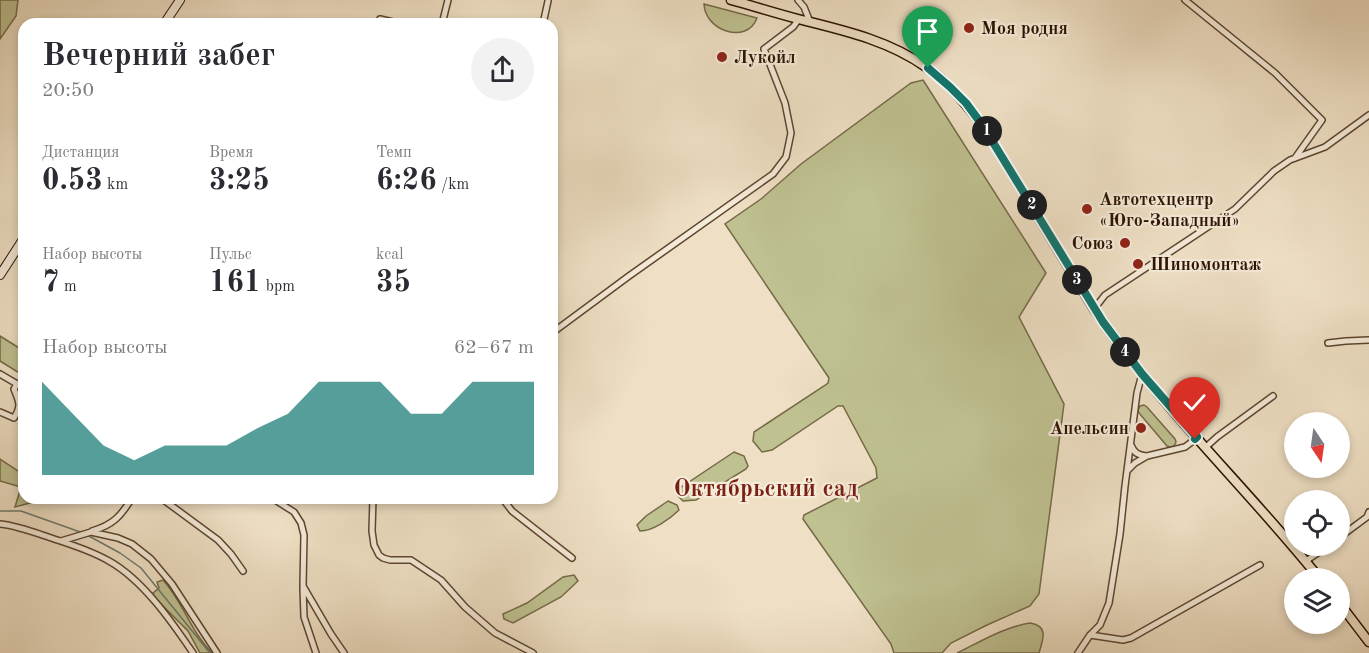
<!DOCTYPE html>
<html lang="ru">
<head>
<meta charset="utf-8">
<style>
  :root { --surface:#fff; --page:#f2f2f3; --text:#2b2b33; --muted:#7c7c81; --accent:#0f766e }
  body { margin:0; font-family:"Old Standard TT",serif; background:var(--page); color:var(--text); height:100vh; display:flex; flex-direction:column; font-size:22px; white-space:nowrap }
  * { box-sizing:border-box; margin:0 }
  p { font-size:20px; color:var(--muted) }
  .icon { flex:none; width:33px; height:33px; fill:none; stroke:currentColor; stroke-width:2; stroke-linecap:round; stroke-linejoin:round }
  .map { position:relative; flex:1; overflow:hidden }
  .side { position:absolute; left:18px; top:18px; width:540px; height:486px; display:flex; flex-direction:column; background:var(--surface); border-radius:18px; box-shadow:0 3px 9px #0003 }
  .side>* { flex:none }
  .needle { width:39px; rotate:167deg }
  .tools { position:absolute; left:1284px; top:412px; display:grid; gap:12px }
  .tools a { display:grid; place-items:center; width:66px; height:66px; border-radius:50%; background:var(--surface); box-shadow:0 3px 9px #0003; font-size:30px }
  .pin { position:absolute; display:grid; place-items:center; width:51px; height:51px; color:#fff; margin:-62px -26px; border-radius:50% 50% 50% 0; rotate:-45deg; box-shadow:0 0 6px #0007 }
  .pin .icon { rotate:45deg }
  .km { position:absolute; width:30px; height:30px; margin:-15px; border-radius:50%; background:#222; color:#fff; font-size:16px; line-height:30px; text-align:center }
  .round { display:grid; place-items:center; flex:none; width:63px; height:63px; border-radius:32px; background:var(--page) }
  .overview { display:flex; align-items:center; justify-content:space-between; height:102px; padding:0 24px }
  h1 { font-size:33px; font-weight:700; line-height:45px }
  .figures { display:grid; grid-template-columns:repeat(3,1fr); gap:9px; height:102px; padding:6px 24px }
  .figures div { display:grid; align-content:center }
  .figures b { font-size:30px; font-weight:700 }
  .figures small { font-size:16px; font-weight:400 }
  .figures p { font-size:16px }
  .chart { height:168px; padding:12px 24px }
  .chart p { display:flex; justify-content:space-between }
  .chart svg { width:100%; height:108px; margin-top:6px; fill:var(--accent); opacity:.7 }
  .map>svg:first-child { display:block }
</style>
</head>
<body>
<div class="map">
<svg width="1369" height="653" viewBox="0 0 1369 653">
  <rect width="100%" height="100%" fill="#efe0c5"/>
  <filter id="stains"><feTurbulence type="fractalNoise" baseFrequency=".00333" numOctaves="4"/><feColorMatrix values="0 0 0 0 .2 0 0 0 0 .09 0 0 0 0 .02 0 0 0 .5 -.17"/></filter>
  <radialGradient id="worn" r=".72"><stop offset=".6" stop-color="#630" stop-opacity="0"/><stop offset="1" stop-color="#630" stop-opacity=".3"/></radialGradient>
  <path fill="#bfc191" stroke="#756a48" stroke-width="1.5" d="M0,0H18L16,16L0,39Z
    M704,4L757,18C747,45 705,31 704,4Z
    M923,80L1046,273L1019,317L1064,404L1039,594L1030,606L987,625L951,643L942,653H894L891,644L803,519L804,515L877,478L876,468L843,406H838L772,450L762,452L753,441L754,432L824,386L828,383L829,378L725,224L761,199L801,164L911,83Z
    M0,336L24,351V376L0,361Z
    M1144,405L1147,407L1175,439L1176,442L1174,446L1170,447L1167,446L1139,413L1138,410L1140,406Z
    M734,452L744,456L748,466L746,469L696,500L683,501L677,495L680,488Z
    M0,459L24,475V498H49L15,507L21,487L0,481Z
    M668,501L677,505L679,510C670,519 653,531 640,531L637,525L646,516Z
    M574,575L578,581L561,597L513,623L504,619L503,614L527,603L563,577Z
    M163,580C183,602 191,632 212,653H200L188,631L155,598L153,593L159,588L157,582Z
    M1030,623C1049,626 1043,639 1039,653H957C980,642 1004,627 1030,623Z"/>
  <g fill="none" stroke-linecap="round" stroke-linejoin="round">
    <path stroke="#6e796d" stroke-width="1.5" d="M0,511H21L83,533
      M87,535L120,553L141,568L210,653"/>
    <defs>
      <path id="minor" d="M798,0L804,7L810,22
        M1185,0L1275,73L1322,120L1295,158
        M380,19L402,24
        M442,24L448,0
        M543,24L548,1
        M1094,309L1105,295L1235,209L1274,171L1290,160L1325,147L1369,115
        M552,333L629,276L773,174L786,157L791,133L785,103L764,49L793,27L799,19
        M1328,343L1346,341L1369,340
        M0,374L24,388
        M0,412L14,418C22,405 19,402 14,389L17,384
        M1131,445C1134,453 1138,455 1146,456
        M1206,447L1217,437L1273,396
        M1127,471L1135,463L1147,456L1185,447L1197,438
        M161,498L218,540L231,554L243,571
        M272,498L294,512L301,523L304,535L303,586L331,634L344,653
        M373,498L372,531L374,545L379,555L383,558L390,560H411L441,580L465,607L495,633L533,653
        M502,498L512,511L572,558
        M0,524C19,526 36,533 54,539C70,544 95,553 109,561C143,580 172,622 193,653
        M92,531C113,525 121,516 132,498
        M1340,537L1367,517L1369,512
        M61,541L91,532L118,538L132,544L151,559L172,584L217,653
        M1306,561L1328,546
        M303,588L304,617L316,653
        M1090,635L1123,640L1131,638L1260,565
        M1078,653L1090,635L1100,625L1109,603L1120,534L1125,486L1137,393L1142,374"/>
      <path id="secondary" d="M164,24L180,0
        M0,275L24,238"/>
      <path id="primary" d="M731,0C753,6 775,13 798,19C842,30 888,40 926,67C949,83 966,104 983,126L1094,309C1160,407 1247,488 1320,579
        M1340,604L1369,642"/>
    </defs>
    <use href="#minor" stroke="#5c4631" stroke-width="8"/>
    <use href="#secondary" stroke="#2b1200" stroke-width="10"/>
    <use href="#primary" stroke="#2b1200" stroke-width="11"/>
    <use href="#minor" stroke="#f5ebd9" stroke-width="5"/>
    <use href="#secondary" stroke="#f5ebd9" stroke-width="8"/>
    <use href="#primary" stroke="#efe0c5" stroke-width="8"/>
  </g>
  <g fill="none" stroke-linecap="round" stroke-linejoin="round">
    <defs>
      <path id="route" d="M928,68L950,87L966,103L983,126L1103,322L1142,374L1197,437L1195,439"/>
    </defs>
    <use href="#route" stroke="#fff" stroke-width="12"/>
    <use href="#route" stroke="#0f766e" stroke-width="8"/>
  </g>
  <g fill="#8f2418" stroke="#f5ebd9" stroke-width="2">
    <circle cx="969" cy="28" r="6"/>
    <circle cx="722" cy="57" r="6"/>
    <circle cx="1087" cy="209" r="6"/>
    <circle cx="1125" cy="243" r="6"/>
    <circle cx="1138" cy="264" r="6"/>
    <circle cx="1141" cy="428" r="6"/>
  </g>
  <g text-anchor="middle" stroke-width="4.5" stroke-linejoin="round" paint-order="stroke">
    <g font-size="18" font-weight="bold" fill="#2b1200" stroke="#f5ebd9" text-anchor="start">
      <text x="981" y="34">Моя родня</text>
      <text x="734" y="63">Лукойл</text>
      <text x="1099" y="205">Автотехцентр<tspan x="1099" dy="21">«Юго-Западный»</tspan></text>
      <text x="1113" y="249" text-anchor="end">Союз</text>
      <text x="1150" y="270">Шиномонтаж</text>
      <text x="1129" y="434" text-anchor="end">Апельсин</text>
    </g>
    <g font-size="24" font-weight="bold" fill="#7a1f14" stroke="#f5ebd9">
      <text x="766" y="496">Октябрьский сад</text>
    </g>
  </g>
  <rect width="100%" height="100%" filter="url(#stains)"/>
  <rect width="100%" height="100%" fill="url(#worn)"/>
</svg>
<div class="tools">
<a><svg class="needle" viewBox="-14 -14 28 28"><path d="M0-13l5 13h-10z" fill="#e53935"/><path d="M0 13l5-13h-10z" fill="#7c7c81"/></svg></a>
<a><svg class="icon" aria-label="locate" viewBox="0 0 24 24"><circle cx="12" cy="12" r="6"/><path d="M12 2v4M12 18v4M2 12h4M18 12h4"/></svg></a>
<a><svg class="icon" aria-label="layers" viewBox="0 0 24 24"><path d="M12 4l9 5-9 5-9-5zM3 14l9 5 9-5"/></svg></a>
</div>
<div class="pin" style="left:928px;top:68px;background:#1e9e55"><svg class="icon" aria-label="arrive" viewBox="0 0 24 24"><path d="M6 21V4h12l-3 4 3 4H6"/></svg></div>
<div class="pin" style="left:1195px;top:439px;background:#d93025"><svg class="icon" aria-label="check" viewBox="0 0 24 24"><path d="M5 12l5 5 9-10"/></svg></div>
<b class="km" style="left:987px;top:131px">1</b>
<b class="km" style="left:1032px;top:205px">2</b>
<b class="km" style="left:1077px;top:280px">3</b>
<b class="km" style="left:1125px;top:352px">4</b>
<section class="side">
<div class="overview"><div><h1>Вечерний забег</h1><p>20:50</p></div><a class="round"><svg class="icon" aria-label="share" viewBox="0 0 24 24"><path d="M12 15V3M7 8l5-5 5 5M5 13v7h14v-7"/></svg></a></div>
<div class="figures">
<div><p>Дистанция</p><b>0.53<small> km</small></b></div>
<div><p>Время</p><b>3:25</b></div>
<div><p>Темп</p><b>6:26<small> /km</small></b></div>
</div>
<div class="figures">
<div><p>Набор высоты</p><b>7<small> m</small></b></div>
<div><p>Пульс</p><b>161<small> bpm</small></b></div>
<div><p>kcal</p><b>35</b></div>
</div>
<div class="chart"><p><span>Набор высоты</span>62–67 m</p>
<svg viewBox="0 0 160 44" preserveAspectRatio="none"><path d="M0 44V6L10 19L20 32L30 38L40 32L50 32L60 32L70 25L80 19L90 6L100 6L110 6L120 19L130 19L140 6L150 6L160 6V44z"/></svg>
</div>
</section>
</div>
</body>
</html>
